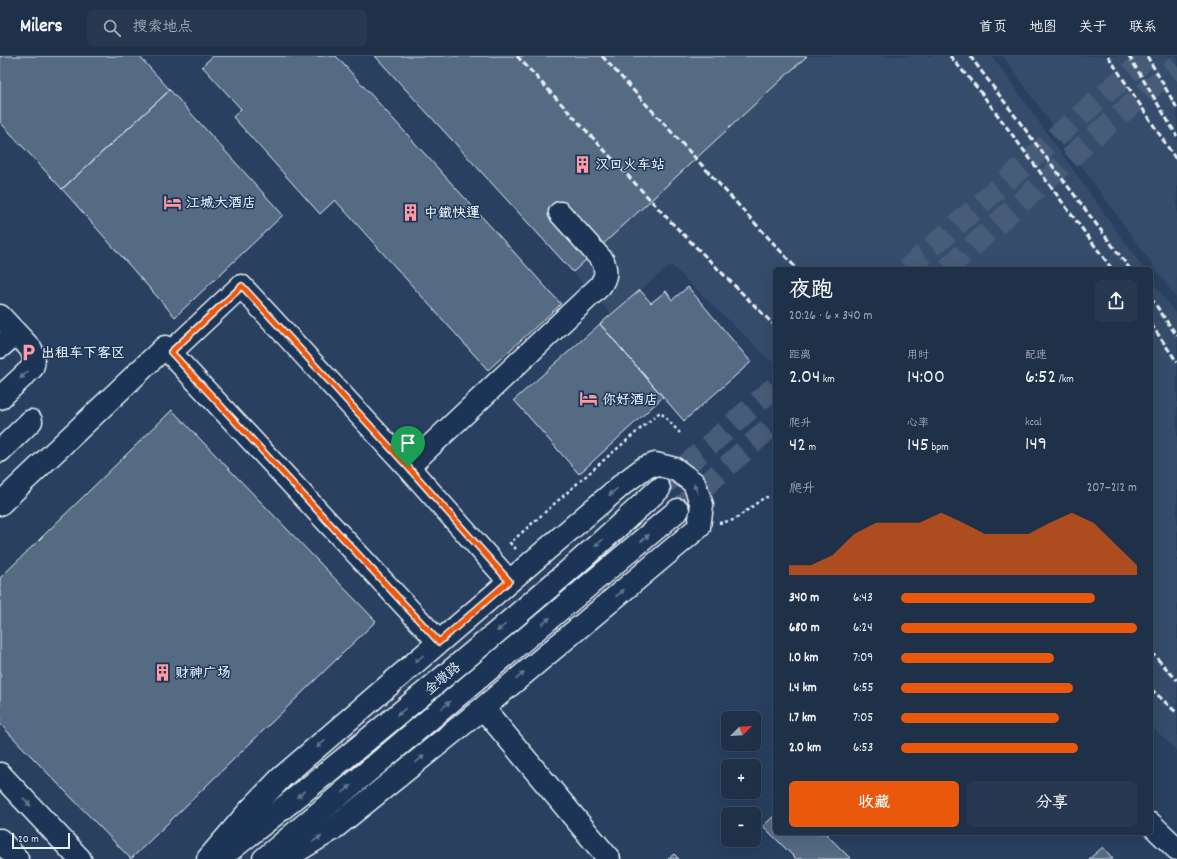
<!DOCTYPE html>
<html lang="zh">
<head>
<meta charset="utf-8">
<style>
  :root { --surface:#1f3049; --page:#273850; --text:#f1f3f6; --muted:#a1a9b4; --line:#3c4b61; --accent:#ea580c }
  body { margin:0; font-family:Dekko,"LXGW WenKai TC",sans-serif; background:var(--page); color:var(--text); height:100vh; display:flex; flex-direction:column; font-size:15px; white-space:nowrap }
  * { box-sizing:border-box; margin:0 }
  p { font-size:13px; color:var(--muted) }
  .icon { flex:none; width:22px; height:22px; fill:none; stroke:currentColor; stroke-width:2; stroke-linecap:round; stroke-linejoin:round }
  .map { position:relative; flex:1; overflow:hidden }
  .drawer { position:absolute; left:773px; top:211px; width:380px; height:568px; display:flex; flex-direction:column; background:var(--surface); border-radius:6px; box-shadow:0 4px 16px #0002,0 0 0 1px var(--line) }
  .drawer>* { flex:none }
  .needle { width:26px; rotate:66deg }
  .buttons { position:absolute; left:721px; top:655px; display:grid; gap:8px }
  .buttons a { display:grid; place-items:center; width:40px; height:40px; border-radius:6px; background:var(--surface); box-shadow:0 4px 16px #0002,0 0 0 1px var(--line); font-size:20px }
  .scale { position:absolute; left:12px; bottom:10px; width:58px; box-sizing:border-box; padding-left:4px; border:2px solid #e8f1f8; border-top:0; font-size:11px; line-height:14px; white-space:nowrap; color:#e8f1f8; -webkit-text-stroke:3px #1d3557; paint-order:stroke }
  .pin { position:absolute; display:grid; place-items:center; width:34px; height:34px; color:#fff; margin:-41px -17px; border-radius:50% 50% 50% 0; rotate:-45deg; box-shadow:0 0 4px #0007 }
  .pin .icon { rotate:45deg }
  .round { display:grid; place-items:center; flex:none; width:42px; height:42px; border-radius:6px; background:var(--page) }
  .overview { display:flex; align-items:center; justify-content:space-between; height:68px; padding:0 16px }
  h1 { font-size:22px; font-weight:600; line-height:30px }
  .metrics { display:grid; grid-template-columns:repeat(3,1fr); gap:6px; height:68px; padding:4px 16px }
  .metrics div { display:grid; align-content:center }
  .metrics b { font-size:20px; font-weight:600 }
  .metrics small { font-size:11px; font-weight:400 }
  .metrics p { font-size:11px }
  .chart { height:112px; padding:8px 16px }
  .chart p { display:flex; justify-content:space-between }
  .chart svg { width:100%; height:72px; margin-top:4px; fill:var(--accent); opacity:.7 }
  .button { display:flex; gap:8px; margin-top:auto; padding:8px 16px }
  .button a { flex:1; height:46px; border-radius:6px; background:var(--accent); color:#fff; font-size:16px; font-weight:600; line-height:46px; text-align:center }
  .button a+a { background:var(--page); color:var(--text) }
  ul { padding:0 16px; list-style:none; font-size:13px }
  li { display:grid; grid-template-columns:64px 48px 1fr; align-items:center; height:30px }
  li i { height:10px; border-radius:5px; background:var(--accent) }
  header { display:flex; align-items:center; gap:24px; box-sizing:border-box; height:56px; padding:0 20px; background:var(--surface); border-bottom:1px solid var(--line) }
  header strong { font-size:19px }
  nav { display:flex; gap:22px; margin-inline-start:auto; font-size:14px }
  .search { width:280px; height:36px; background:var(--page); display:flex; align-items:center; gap:10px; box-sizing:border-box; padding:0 14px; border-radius:6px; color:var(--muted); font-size:15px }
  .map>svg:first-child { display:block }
</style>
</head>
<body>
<header>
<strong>Milers</strong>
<div class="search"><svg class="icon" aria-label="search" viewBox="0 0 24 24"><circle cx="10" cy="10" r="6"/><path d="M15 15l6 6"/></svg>搜索地点</div>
<nav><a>首页</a><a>地图</a><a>关于</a><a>联系</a></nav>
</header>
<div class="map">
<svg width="1177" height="803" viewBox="0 0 1177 803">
  <rect width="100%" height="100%" fill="#294061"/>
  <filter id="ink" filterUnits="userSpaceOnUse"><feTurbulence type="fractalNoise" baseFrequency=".025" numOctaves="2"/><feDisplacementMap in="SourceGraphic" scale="8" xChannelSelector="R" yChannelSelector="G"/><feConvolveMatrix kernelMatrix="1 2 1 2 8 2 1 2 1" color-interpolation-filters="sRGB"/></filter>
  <g filter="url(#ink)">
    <path fill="#364d6b" d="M376,0H992L1144,213H775V309L671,209L611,258Z
      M1003,0H1177V243Z
      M1151,223L1177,260V695L1151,670Z"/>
    <path fill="#556a83" stroke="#e8f1f8" d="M0,0H139L170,34L62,133L0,66Z
      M213,0H336L561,248L488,314L335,144L320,158L233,61L241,53L202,10Z
      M375,0H807L573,216Z
      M170,34L283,159L175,261L62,133Z
      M688,231L751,306L684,365L600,268L640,234L651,247L666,235L672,244Z
      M600,268L663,341L579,418L514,344Z
      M172,354L376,565L131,803L0,668V522Z
      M775,759V777H825L851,803H796L763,770Z
      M1103,791L1113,803H1089Z
      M674,798L679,803H668Z"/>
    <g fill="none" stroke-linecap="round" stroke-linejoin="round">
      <path stroke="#465b78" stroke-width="22" stroke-dasharray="22 11" stroke-linecap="butt" d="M907,213L1076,63L1149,0
        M947,213L1091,83L1177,10
        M659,433L775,331
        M678,454L775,367"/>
      <defs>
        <path id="minor" d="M0,260L31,293C34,300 35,305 32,312L0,342
          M0,291L16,277
          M171,296L241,230L408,411L509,525
          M0,395L31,365
          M408,411L600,230C606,221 607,216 603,205L560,157
          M0,448L165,291L439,586
          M483,652L609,803
          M1151,768L1177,793
          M208,803L251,753L281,722L624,427L644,412L655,408L675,413L694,427L702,449L699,471L483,652L333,773L284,803"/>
        <path id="major" d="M0,718L80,803
          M0,784L17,803
          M219,803C334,712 449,618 560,522C594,493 626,463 659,433
          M264,803L678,454"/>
      </defs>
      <use href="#minor" stroke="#e8f1f8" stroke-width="25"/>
      <use href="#major" stroke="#e8f1f8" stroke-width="25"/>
      <path stroke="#e8f1f8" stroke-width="2.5" stroke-dasharray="3 3" stroke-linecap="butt" d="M719,467L734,464L765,441L775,442
        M516,493L510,487L605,403L660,356L680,377"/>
      <use href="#minor" stroke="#1d3557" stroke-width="22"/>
      <use href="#major" stroke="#1d3557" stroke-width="22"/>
      <path stroke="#e8f1f8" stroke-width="3" stroke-dasharray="6 3" stroke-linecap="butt" d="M517,0L670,165L775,270
        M602,0L797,213
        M950,0L979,34L1112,213
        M970,0L1130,213
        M1108,0L1177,105
        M1129,0L1177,80
        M1147,0L1177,52
        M1151,242L1177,280
        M1151,268L1177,306
        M1151,596L1177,624
        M1151,633L1177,657"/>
    </g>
    <defs><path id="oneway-solid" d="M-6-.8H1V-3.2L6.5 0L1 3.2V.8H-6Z"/></defs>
    <g fill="#64778f">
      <use href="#oneway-solid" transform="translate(24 319) rotate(137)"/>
      <use href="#oneway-solid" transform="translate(696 433) rotate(-112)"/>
      <use href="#oneway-solid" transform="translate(613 436) rotate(139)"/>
      <use href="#oneway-solid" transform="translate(645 482) rotate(-40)"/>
      <use href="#oneway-solid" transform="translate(599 487) rotate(138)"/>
      <use href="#oneway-solid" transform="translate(620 537) rotate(-40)"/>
      <use href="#oneway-solid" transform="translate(546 565) rotate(-40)"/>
      <use href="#oneway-solid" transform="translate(501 572) rotate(140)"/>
      <use href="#oneway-solid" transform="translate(419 603) rotate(139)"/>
      <use href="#oneway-solid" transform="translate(520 620) rotate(-40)"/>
      <use href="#oneway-solid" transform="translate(446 649) rotate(-40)"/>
      <use href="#oneway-solid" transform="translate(401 656) rotate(141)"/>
      <use href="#oneway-solid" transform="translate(321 688) rotate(139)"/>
      <use href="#oneway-solid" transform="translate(420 703) rotate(-39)"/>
      <use href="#oneway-solid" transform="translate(347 733) rotate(-40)"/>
      <use href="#oneway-solid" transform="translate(301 738) rotate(141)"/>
      <use href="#oneway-solid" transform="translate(27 746) rotate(47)"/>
      <use href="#oneway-solid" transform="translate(317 783) rotate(-32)"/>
    </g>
  </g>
  <g fill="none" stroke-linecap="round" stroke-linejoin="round" filter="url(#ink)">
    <defs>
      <path id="route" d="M242,230L408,411L509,525L439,586L171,296Z"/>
    </defs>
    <use href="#route" stroke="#fff" stroke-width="8"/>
    <use href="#route" stroke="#ea580c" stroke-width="5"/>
  </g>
  <defs>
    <symbol id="building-bare" viewBox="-9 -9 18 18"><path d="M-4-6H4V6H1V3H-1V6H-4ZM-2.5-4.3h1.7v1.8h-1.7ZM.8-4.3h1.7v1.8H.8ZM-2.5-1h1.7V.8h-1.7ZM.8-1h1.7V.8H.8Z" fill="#ff9aa2" stroke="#1d3557" stroke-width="2.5" paint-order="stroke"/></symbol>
    <symbol id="hotel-bare" viewBox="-9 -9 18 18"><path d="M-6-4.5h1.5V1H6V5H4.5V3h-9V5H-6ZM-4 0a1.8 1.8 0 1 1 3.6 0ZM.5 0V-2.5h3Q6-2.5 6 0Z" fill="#ff9aa2" stroke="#1d3557" stroke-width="2.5" paint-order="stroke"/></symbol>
    <symbol id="parking-bare" viewBox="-9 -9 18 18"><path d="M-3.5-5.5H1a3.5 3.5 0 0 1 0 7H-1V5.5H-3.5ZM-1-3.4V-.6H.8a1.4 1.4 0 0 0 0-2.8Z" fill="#ff9aa2" stroke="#1d3557" stroke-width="2.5" paint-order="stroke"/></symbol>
  </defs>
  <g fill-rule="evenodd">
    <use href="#building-bare" x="570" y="96" width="25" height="25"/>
    <use href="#hotel-bare" x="160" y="134" width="25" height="25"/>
    <use href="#building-bare" x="398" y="144" width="25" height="25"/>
    <use href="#parking-bare" x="16" y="284" width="25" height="25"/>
    <use href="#hotel-bare" x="576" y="330" width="25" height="25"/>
    <use href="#building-bare" x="150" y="604" width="25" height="25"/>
  </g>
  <g text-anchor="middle" stroke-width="3" stroke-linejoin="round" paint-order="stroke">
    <g font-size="14" font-weight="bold" fill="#e8f1f8" stroke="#1d3557" text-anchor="start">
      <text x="595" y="113">汉口火车站</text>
      <text x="186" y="151">江城大酒店</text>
      <text x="424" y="161">中鐵快運</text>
      <text x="41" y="301">出租车下客区</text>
      <text x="602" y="348">你好酒店</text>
      <text x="175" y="621">财神广场</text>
    </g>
    <g font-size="14" fill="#e8f1f8" stroke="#1d3557">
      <text transform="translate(442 622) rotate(-40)" y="5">金墩路</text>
    </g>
  </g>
</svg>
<div class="buttons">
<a><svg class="needle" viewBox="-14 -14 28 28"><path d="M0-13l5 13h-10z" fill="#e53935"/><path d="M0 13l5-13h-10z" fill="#a1a9b4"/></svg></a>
<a>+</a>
<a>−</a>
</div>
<div class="scale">20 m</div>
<div class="pin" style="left:408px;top:411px;background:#1e9e55"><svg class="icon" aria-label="arrive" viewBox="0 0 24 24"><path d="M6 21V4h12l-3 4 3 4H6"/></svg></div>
<section class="drawer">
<div class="overview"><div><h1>夜跑</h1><p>20:26 · 6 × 340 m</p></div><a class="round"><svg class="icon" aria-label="share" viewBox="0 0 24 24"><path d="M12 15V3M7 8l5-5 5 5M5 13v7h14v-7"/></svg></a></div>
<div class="metrics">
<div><p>距离</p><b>2.04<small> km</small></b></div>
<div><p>用时</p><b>14:00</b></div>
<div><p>配速</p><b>6:52<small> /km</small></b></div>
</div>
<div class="metrics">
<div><p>爬升</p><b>42<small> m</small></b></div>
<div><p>心率</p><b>145<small> bpm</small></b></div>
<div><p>kcal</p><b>149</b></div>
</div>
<div class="chart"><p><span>爬升</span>207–212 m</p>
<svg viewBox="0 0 160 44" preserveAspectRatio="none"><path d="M0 44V38L10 38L20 32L30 19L40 12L50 12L60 12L70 6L80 12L90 19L100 19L110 19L120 12L130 6L140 12L150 25L160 38V44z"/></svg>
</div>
<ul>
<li><b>340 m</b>6:43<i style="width:82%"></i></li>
<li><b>680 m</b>6:24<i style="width:100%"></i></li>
<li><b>1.0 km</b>7:09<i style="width:65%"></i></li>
<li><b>1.4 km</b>6:55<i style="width:73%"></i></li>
<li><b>1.7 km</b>7:05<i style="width:67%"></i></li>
<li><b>2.0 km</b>6:53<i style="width:75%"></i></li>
</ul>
<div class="button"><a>收藏</a><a>分享</a></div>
</section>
</div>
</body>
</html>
